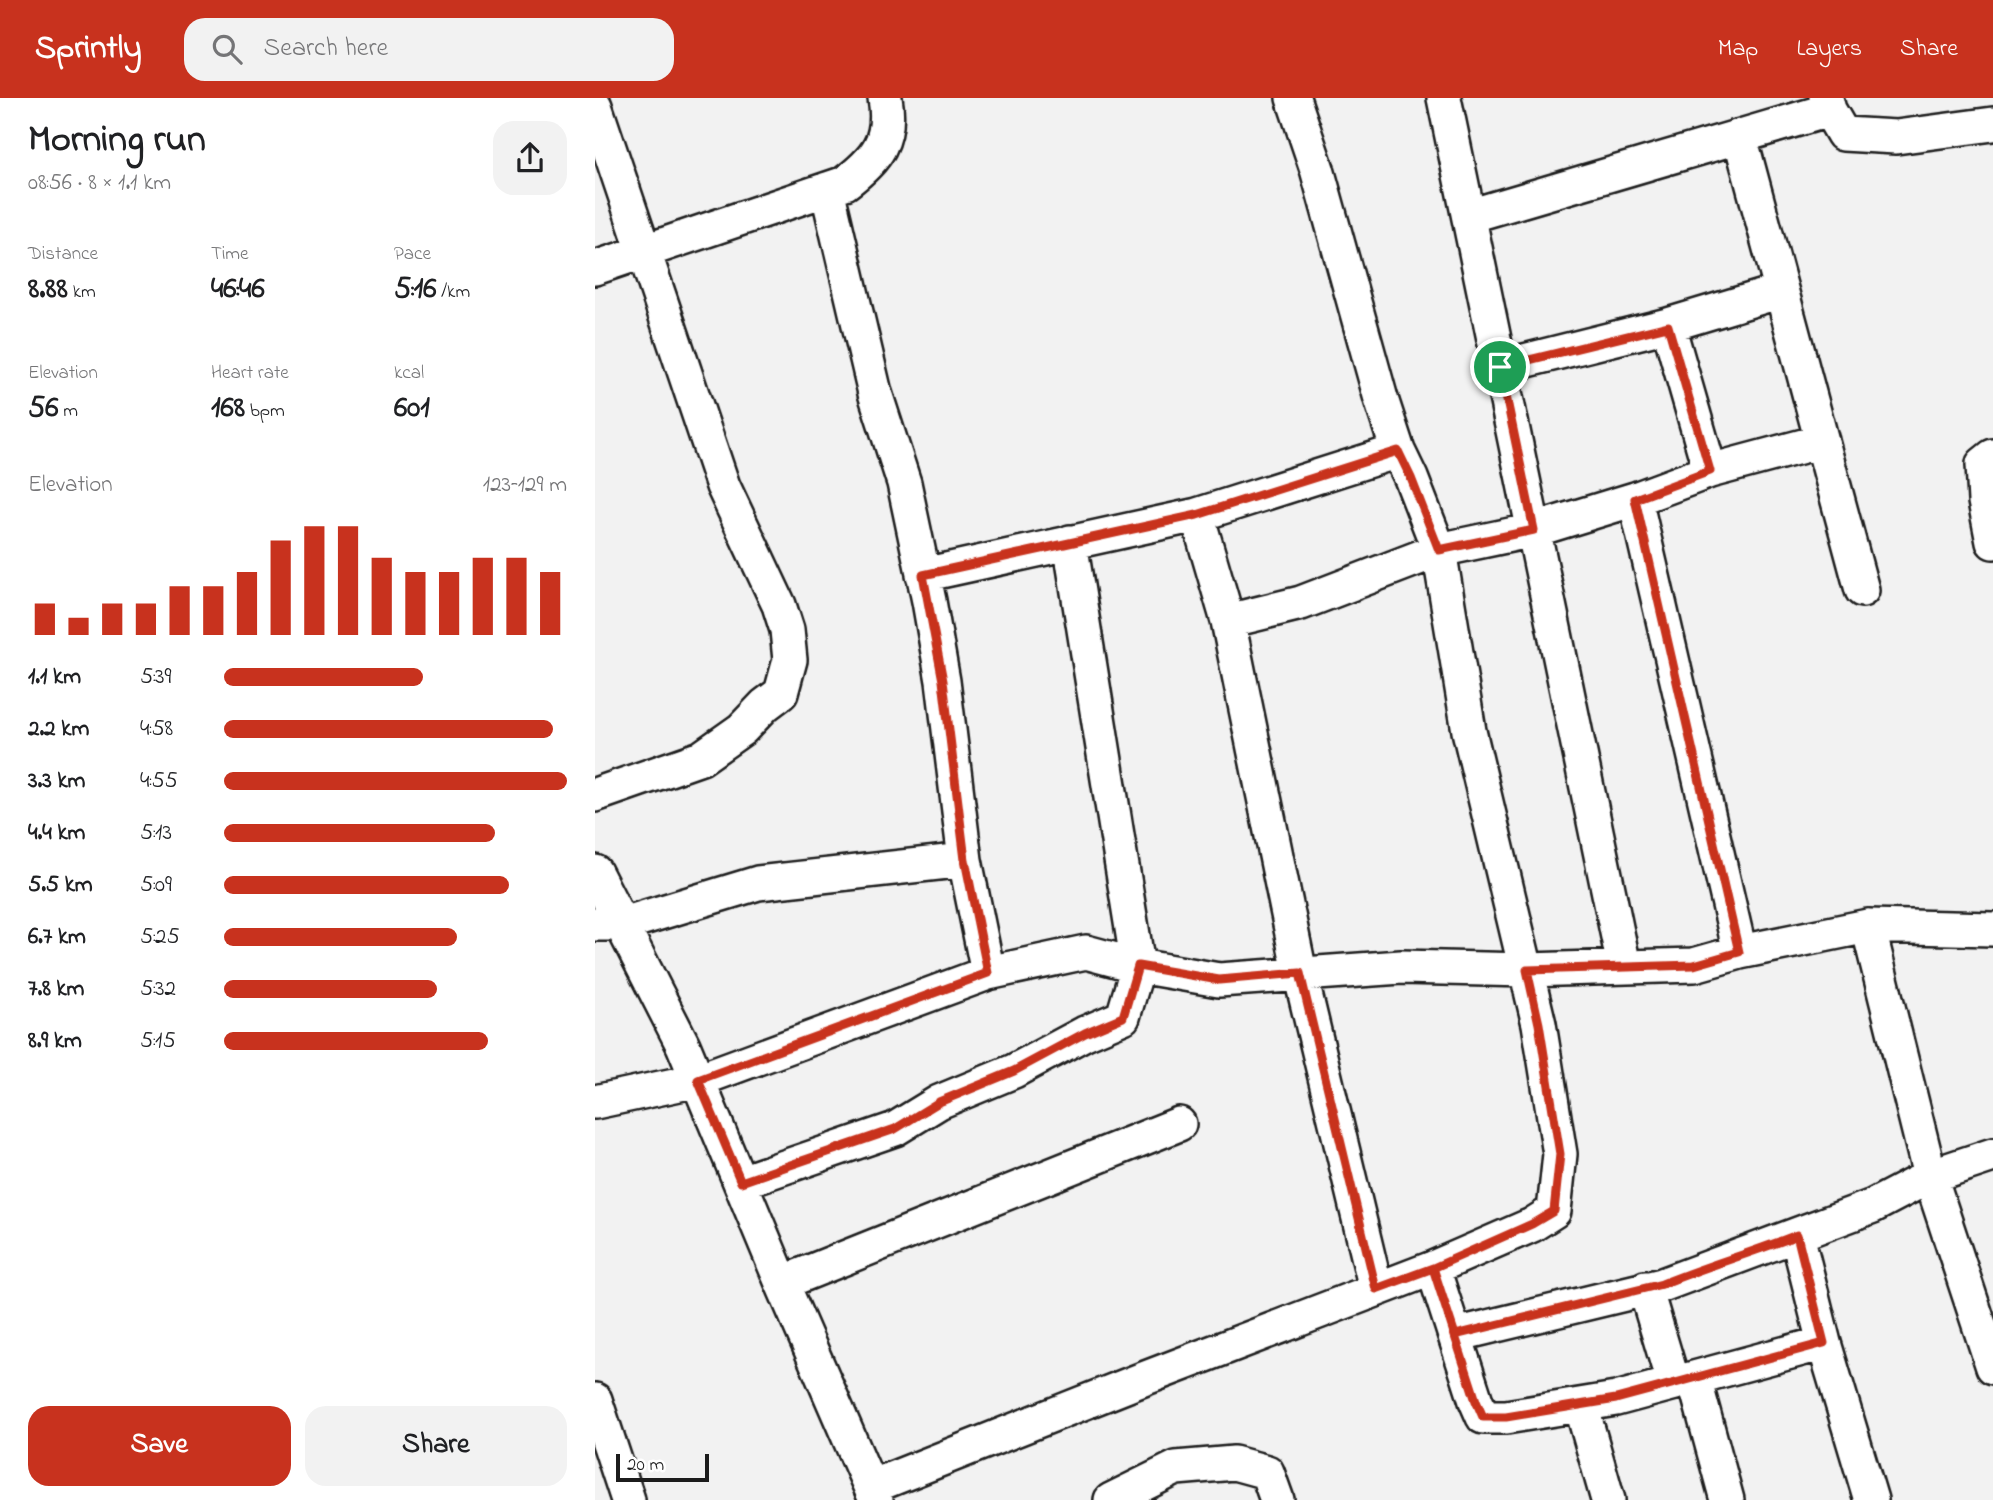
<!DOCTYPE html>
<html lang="en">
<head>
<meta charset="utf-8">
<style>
  :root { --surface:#fff; --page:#f2f2f2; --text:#202124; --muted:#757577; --accent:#c8321e }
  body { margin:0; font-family:"Indie Flower",sans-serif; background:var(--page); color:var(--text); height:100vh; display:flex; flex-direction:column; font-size:26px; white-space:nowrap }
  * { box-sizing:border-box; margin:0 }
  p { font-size:23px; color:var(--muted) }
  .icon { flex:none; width:38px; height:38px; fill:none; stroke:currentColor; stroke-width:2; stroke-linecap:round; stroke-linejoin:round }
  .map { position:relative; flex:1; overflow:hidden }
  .drawer { display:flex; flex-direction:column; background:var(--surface); width:595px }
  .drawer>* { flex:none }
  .scale { position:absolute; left:21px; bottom:18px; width:93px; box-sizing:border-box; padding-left:7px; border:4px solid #1c1c1c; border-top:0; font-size:19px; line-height:24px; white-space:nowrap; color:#1c1c1c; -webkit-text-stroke:5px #fff; paint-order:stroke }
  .pin { position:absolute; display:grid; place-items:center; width:60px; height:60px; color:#fff; margin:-30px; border:4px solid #fff; border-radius:50%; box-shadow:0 2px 7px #0007 }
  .round { display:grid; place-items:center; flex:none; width:74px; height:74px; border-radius:21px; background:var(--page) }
  .overview { display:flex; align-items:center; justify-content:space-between; height:119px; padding:0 28px }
  h1 { font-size:38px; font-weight:700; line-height:52px }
  .stats { display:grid; grid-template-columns:repeat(3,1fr); gap:10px; height:119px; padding:7px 28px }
  .stats div { display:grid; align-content:center }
  .stats b { font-size:30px; font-weight:700 }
  .stats small { font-size:19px; font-weight:400 }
  .stats p { font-size:19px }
  .chart { height:196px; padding:14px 28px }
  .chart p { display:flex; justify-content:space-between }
  .chart svg { width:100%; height:126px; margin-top:7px; stroke:var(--accent); stroke-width:6 }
  .primary-button { display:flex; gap:14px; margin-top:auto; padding:14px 28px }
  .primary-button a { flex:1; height:80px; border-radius:21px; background:var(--accent); color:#fff; font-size:28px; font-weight:700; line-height:80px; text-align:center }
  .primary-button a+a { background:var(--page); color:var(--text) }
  ul { padding:0 28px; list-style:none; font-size:23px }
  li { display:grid; grid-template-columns:112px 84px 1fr; align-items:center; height:52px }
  li i { height:18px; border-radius:9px; background:var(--accent) }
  header { display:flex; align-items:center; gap:42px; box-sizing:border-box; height:98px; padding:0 35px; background:var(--accent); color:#fff }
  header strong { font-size:33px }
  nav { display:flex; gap:38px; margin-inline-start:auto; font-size:24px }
  .search { width:490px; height:63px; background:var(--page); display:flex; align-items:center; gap:18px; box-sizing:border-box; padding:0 24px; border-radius:21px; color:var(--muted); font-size:26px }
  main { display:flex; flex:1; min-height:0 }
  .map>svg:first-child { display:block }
</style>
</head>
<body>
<header>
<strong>Sprintly</strong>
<div class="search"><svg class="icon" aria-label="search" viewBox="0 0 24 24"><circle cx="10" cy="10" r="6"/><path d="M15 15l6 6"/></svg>Search here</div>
<nav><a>Map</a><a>Layers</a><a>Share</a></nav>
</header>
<main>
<section class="drawer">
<div class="overview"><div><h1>Morning run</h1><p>08:56 · 8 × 1.1 km</p></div><a class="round"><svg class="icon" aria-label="share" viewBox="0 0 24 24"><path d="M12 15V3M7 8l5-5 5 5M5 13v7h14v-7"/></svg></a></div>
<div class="stats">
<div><p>Distance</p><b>8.88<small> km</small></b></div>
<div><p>Time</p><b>46:46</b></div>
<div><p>Pace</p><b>5:16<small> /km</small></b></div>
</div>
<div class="stats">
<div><p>Elevation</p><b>56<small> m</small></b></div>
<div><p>Heart rate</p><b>168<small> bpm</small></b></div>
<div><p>kcal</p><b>601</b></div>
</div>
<div class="chart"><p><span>Elevation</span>123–129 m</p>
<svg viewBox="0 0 160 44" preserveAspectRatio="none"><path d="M5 44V33M15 44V38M25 44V33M35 44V33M45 44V27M55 44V27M65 44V22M75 44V11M85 44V6M95 44V6M105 44V17M115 44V22M125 44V22M135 44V17M145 44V17M155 44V22"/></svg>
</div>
<ul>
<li><b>1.1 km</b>5:39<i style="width:58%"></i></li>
<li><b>2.2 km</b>4:58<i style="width:96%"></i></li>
<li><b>3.3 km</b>4:55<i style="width:100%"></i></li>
<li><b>4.4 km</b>5:13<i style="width:79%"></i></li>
<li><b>5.5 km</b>5:09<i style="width:83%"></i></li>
<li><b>6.7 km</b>5:25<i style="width:68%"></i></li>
<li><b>7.8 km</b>5:32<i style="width:62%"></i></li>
<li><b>8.9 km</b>5:15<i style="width:77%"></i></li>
</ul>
<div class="primary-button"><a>Save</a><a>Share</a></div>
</section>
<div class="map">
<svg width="1398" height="1402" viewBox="0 0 1398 1402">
  <rect width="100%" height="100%" fill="#f2f2f2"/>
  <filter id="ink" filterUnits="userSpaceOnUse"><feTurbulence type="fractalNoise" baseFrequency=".0143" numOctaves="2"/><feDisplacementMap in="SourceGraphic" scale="14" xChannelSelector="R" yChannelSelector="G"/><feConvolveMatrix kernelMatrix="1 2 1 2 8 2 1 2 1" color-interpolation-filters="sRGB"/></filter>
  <g filter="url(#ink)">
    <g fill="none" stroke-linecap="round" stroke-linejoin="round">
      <defs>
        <path id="minor" d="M849,0L1029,868
          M1231,0L1234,12L1248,36L1301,39L1398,26
          M0,8L128,388L184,507L192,532L195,562L186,595L170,607L147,631L106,660L0,697
          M1145,39L1267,492
          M232,91L280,295L309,385L334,503L348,583L370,762L393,875
          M874,118L1234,12
          M0,170L250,85C282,61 297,42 290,0
          M1073,227L1186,193
          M905,269L1073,227L1115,373
          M1398,358L1388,366L1390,403L1398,444
          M1040,401L1145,854
          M602,417L803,353
          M328,477L602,417L633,523L705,875L781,1191
          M633,523L706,505L844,452L939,432L1040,401L1115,373L1227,343
          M0,774L88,947L187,1185L281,1402
          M0,826H28L163,785L370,762
          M1273,828L1335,1078L1398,1269
          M0,1004L103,982L393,875L491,854L543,868L475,444
          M146,1084L300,1031L344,1004L419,973L490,935L528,919L543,868L624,882L806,869L932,872L1099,867L1145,854L1273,828L1398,831
          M1202,1137L1229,1245L1276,1402
          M838,1170L881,1303L888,1319H911L1021,1301L1229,1245
          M187,1185L584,1026
          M1050,1190L1078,1284
          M860,1237L1067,1187L1278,1108L1335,1078L1398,1057
          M1099,1280L1132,1402
          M0,1302L33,1402
          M986,1307L1013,1402
          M276,1389L543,1283L838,1170L937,1127L959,1113L965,1056L944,926L874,633L844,452L816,380L803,353L786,301L722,71L698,0
          M516,1402L581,1370L639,1365L672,1374L682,1402"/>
      </defs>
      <use href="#minor" stroke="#1c1c1c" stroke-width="38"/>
      <use href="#minor" stroke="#fff" stroke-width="33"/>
    </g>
  </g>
  <g fill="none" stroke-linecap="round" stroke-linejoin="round" filter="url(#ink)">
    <defs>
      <path id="route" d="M905,269L939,432L844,452L816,380L803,353L602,417L328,477L348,583L370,762L393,875L103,982L146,1084L300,1031L344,1004L419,973L490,935L528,919L543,868L624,882L705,875L781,1191L838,1170L860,1237L1067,1186C1111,1168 1157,1155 1202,1137L1229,1245L1021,1301L911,1319H888L881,1303L838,1170L937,1126L959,1113L965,1056L944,926L932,872L1099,867L1144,854L1040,401L1115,373L1073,228L905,269"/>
    </defs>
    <use href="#route" stroke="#fff" stroke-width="14"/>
    <use href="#route" stroke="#c8321e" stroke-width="9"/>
  </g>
</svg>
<div class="scale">20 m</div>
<div class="pin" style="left:905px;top:269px;background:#1e9e55"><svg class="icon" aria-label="arrive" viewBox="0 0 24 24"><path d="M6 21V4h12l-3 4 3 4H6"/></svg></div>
</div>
</main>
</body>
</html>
